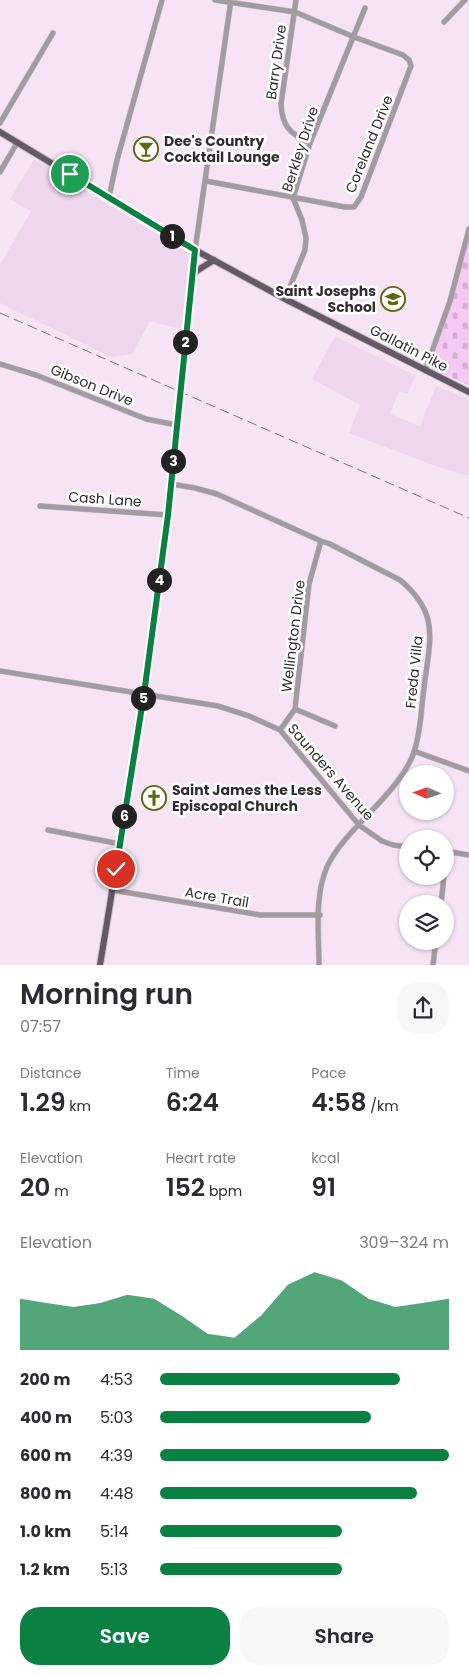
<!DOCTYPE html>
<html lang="en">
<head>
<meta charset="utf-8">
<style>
  :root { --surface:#fff; --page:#f7f7f7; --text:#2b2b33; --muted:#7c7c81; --accent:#0b8043 }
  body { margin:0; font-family:Poppins,sans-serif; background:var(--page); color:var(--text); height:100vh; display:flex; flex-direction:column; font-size:19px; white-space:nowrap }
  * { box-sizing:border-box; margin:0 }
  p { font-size:16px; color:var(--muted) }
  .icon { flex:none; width:28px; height:28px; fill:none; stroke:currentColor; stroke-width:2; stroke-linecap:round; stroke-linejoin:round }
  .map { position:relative; height:965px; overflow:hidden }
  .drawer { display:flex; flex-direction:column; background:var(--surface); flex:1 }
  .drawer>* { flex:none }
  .needle { width:32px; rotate:272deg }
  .buttons { position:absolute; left:399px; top:765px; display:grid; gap:10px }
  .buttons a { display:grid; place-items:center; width:55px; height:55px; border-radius:50%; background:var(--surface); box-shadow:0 1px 4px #0004; font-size:25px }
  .pin { position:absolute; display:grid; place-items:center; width:42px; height:42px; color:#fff; margin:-21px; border:2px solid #fff; border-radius:50%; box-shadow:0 1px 5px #0007 }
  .km { position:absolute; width:25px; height:25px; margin:-12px; border-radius:50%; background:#222; color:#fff; font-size:14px; line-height:25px; text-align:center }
  .round { display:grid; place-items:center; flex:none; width:52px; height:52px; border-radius:20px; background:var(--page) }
  .headline { display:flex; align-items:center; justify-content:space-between; height:85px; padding:0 20px }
  h1 { font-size:28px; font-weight:600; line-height:38px }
  .metrics { display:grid; grid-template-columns:repeat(3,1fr); gap:8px; height:85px; padding:5px 20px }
  .metrics div { display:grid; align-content:center }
  .metrics b { font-size:25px; font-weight:600 }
  .metrics small { font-size:14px; font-weight:400 }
  .metrics p { font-size:14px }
  .chart { height:140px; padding:10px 20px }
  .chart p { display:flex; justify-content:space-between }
  .chart svg { width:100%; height:90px; margin-top:5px; fill:var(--accent); opacity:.7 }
  .button { display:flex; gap:10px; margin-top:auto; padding:10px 20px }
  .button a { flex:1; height:58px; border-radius:20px; background:var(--accent); color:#fff; font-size:20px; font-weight:600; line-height:58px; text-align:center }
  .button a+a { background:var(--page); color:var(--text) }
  ul { padding:0 20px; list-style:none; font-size:16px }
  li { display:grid; grid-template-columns:80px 60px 1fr; align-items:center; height:38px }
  li i { height:12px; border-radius:6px; background:var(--accent) }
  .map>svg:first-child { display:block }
</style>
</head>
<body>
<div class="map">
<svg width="469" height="965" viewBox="0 0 469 965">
  <defs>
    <pattern id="cemetery-stones" width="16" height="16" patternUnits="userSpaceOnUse" patternTransform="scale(1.25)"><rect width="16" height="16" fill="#f6c9f5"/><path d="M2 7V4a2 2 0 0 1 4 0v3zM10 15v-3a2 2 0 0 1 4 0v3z" fill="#d3add2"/></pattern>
  </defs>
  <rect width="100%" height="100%" fill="#f6e4f5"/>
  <path fill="#efd7ee" d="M34,159L190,254L181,329L150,321L132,354L111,357L0,303V265L31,211L10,199Z
    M335,336L416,376L407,394L399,391L390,414L420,426L436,386L469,399V476L435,466L349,433L360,405L312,379Z"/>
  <path fill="url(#cemetery-stones)" d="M469,237V385L428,368Z"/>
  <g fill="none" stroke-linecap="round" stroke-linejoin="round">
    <defs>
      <path id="minor" d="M296,0L281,104C282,126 290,134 310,143
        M444,22L465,0
        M0,123L53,33
        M0,172L17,143
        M206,181L345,207H354L361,197L411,66L409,60L403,55L354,37L295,12L215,0
        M109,197L117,160L162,0
        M195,250L231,0
        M285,299L305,250L306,238L302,220L293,198L310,143L365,8
        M0,364L36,375L146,419L177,425
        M425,371L450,301L469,229
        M171,484L195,488L217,494L321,541L330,544L400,580C412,590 424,604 428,620C433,641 426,667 424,688C421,709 421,732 414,752C411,761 405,771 399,779C380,807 341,836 327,867C314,897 319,933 319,965
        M40,506L168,515
        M0,671L218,706L249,716L280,730L359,825L382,841L393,845L408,847
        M295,709L335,726
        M280,730L295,709L309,584L321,541
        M414,751L469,771
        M48,830L120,844
        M445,851L469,855
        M445,872L448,852
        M112,890L260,915H320
        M441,904L444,876
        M433,965L436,941"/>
      <path id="major" d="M0,132L195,250L289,301L469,392
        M193,275L198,270L214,260
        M181,389L195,250
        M100,965C131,777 162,589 179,400"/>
    </defs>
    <use href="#minor" stroke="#cfbfce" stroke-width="6"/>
    <use href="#major" stroke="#cfbfce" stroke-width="8"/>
    <use href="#minor" stroke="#a29ba2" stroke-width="5"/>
    <use href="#major" stroke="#665966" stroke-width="6"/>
    <path stroke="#7e737d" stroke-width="1" stroke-dasharray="10 5" stroke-linecap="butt" d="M0,313L469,518"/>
    <defs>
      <path id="major-bridge" d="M179,400L181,389"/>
    </defs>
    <use href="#major-bridge" stroke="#cfbfce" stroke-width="8" stroke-linecap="butt"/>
    <use href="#major-bridge" stroke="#665966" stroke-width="6"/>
  </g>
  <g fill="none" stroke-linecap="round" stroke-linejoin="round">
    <defs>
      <path id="route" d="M70,174L195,250L168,515L144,694L116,869"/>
    </defs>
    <use href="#route" stroke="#fff" stroke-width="10"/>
    <use href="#route" stroke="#0b8043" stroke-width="6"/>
  </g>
  <defs>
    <symbol id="bar-ring" viewBox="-11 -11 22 22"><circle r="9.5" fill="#fff" stroke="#5d6910" stroke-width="1.5"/><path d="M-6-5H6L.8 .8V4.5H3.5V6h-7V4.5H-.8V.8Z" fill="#5d6910"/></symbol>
    <symbol id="school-ring" viewBox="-11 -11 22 22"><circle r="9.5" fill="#fff" stroke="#5d6910" stroke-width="1.5"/><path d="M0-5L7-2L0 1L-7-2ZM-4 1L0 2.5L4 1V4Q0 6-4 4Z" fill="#5d6910"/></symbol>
    <symbol id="church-ring" viewBox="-11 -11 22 22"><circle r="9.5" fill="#fff" stroke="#5d6910" stroke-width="1.5"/><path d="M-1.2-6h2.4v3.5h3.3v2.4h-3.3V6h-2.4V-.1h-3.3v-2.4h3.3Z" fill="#5d6910"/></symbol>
  </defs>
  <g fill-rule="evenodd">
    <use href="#bar-ring" x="132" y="135" width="28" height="28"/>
    <use href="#school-ring" x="379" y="285" width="28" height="28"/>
    <use href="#church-ring" x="140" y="784" width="28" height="28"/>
  </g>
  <g text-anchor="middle" stroke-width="5" stroke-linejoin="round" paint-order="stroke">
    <g font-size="14" fill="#322b31" stroke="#fff">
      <text transform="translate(276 62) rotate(-82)" y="5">Barry Drive</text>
      <text transform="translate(369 144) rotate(-68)" y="5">Coreland Drive</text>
      <text transform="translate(300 149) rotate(-72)" y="5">Berkley Drive</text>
      <text transform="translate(409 348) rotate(27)" y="5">Gallatin Pike</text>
      <text transform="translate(92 385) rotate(22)" y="5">Gibson Drive</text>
      <text transform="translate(105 499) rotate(4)" y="5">Cash Lane</text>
      <text transform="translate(293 636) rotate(-83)" y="5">Wellington Drive</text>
      <text transform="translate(414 672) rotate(-84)" y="5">Freda Villa</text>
      <text transform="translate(331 772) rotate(49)" y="5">Saunders Avenue</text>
      <text transform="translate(217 897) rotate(10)" y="5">Acre Trail</text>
    </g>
    <g font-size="14" font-weight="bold" fill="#322b31" stroke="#fff" text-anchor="start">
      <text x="164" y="146">Dee's Country<tspan x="164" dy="16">Cocktail Lounge</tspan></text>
      <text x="376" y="296" text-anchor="end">Saint Josephs<tspan x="376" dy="16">School</tspan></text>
      <text x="172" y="795">Saint James the Less<tspan x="172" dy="16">Episcopal Church</tspan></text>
    </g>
  </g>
</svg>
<div class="buttons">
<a><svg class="needle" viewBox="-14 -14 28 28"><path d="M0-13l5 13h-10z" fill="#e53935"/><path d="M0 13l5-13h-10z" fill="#7c7c81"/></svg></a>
<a><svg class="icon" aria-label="locate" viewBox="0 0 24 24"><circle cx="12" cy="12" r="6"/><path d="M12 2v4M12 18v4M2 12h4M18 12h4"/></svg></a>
<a><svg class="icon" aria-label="layers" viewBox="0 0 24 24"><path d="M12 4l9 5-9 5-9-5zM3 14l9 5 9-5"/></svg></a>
</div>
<div class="pin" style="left:70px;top:174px;background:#1e9e55"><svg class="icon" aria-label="arrive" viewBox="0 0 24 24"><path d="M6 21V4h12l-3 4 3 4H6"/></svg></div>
<div class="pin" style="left:116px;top:869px;background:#d93025"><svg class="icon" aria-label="check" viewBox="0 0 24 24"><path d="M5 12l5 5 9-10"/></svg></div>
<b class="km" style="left:172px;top:236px">1</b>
<b class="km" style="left:185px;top:342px">2</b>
<b class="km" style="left:173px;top:461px">3</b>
<b class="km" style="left:159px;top:580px">4</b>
<b class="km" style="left:143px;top:698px">5</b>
<b class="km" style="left:124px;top:816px">6</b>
</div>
<section class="drawer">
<div class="headline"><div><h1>Morning run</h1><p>07:57</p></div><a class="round"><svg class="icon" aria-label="share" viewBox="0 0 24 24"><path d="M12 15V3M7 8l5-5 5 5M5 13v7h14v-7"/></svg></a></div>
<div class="metrics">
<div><p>Distance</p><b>1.29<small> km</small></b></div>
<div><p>Time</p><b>6:24</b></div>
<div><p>Pace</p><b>4:58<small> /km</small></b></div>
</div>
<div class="metrics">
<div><p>Elevation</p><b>20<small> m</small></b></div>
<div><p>Heart rate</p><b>152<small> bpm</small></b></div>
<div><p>kcal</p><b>91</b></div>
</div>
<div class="chart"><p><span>Elevation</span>309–324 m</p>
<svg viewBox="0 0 160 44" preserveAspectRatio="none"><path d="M0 44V19L10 21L20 23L30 21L40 17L50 19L60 27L70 36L80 38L90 27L100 12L110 6L120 10L130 19L140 23L150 21L160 19V44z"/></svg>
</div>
<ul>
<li><b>200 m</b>4:53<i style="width:83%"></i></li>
<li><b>400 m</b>5:03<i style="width:73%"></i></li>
<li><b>600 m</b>4:39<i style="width:100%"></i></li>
<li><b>800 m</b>4:48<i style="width:89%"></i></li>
<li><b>1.0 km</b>5:14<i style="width:63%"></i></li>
<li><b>1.2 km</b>5:13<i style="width:63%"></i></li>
</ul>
<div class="button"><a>Save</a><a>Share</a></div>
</section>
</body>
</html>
